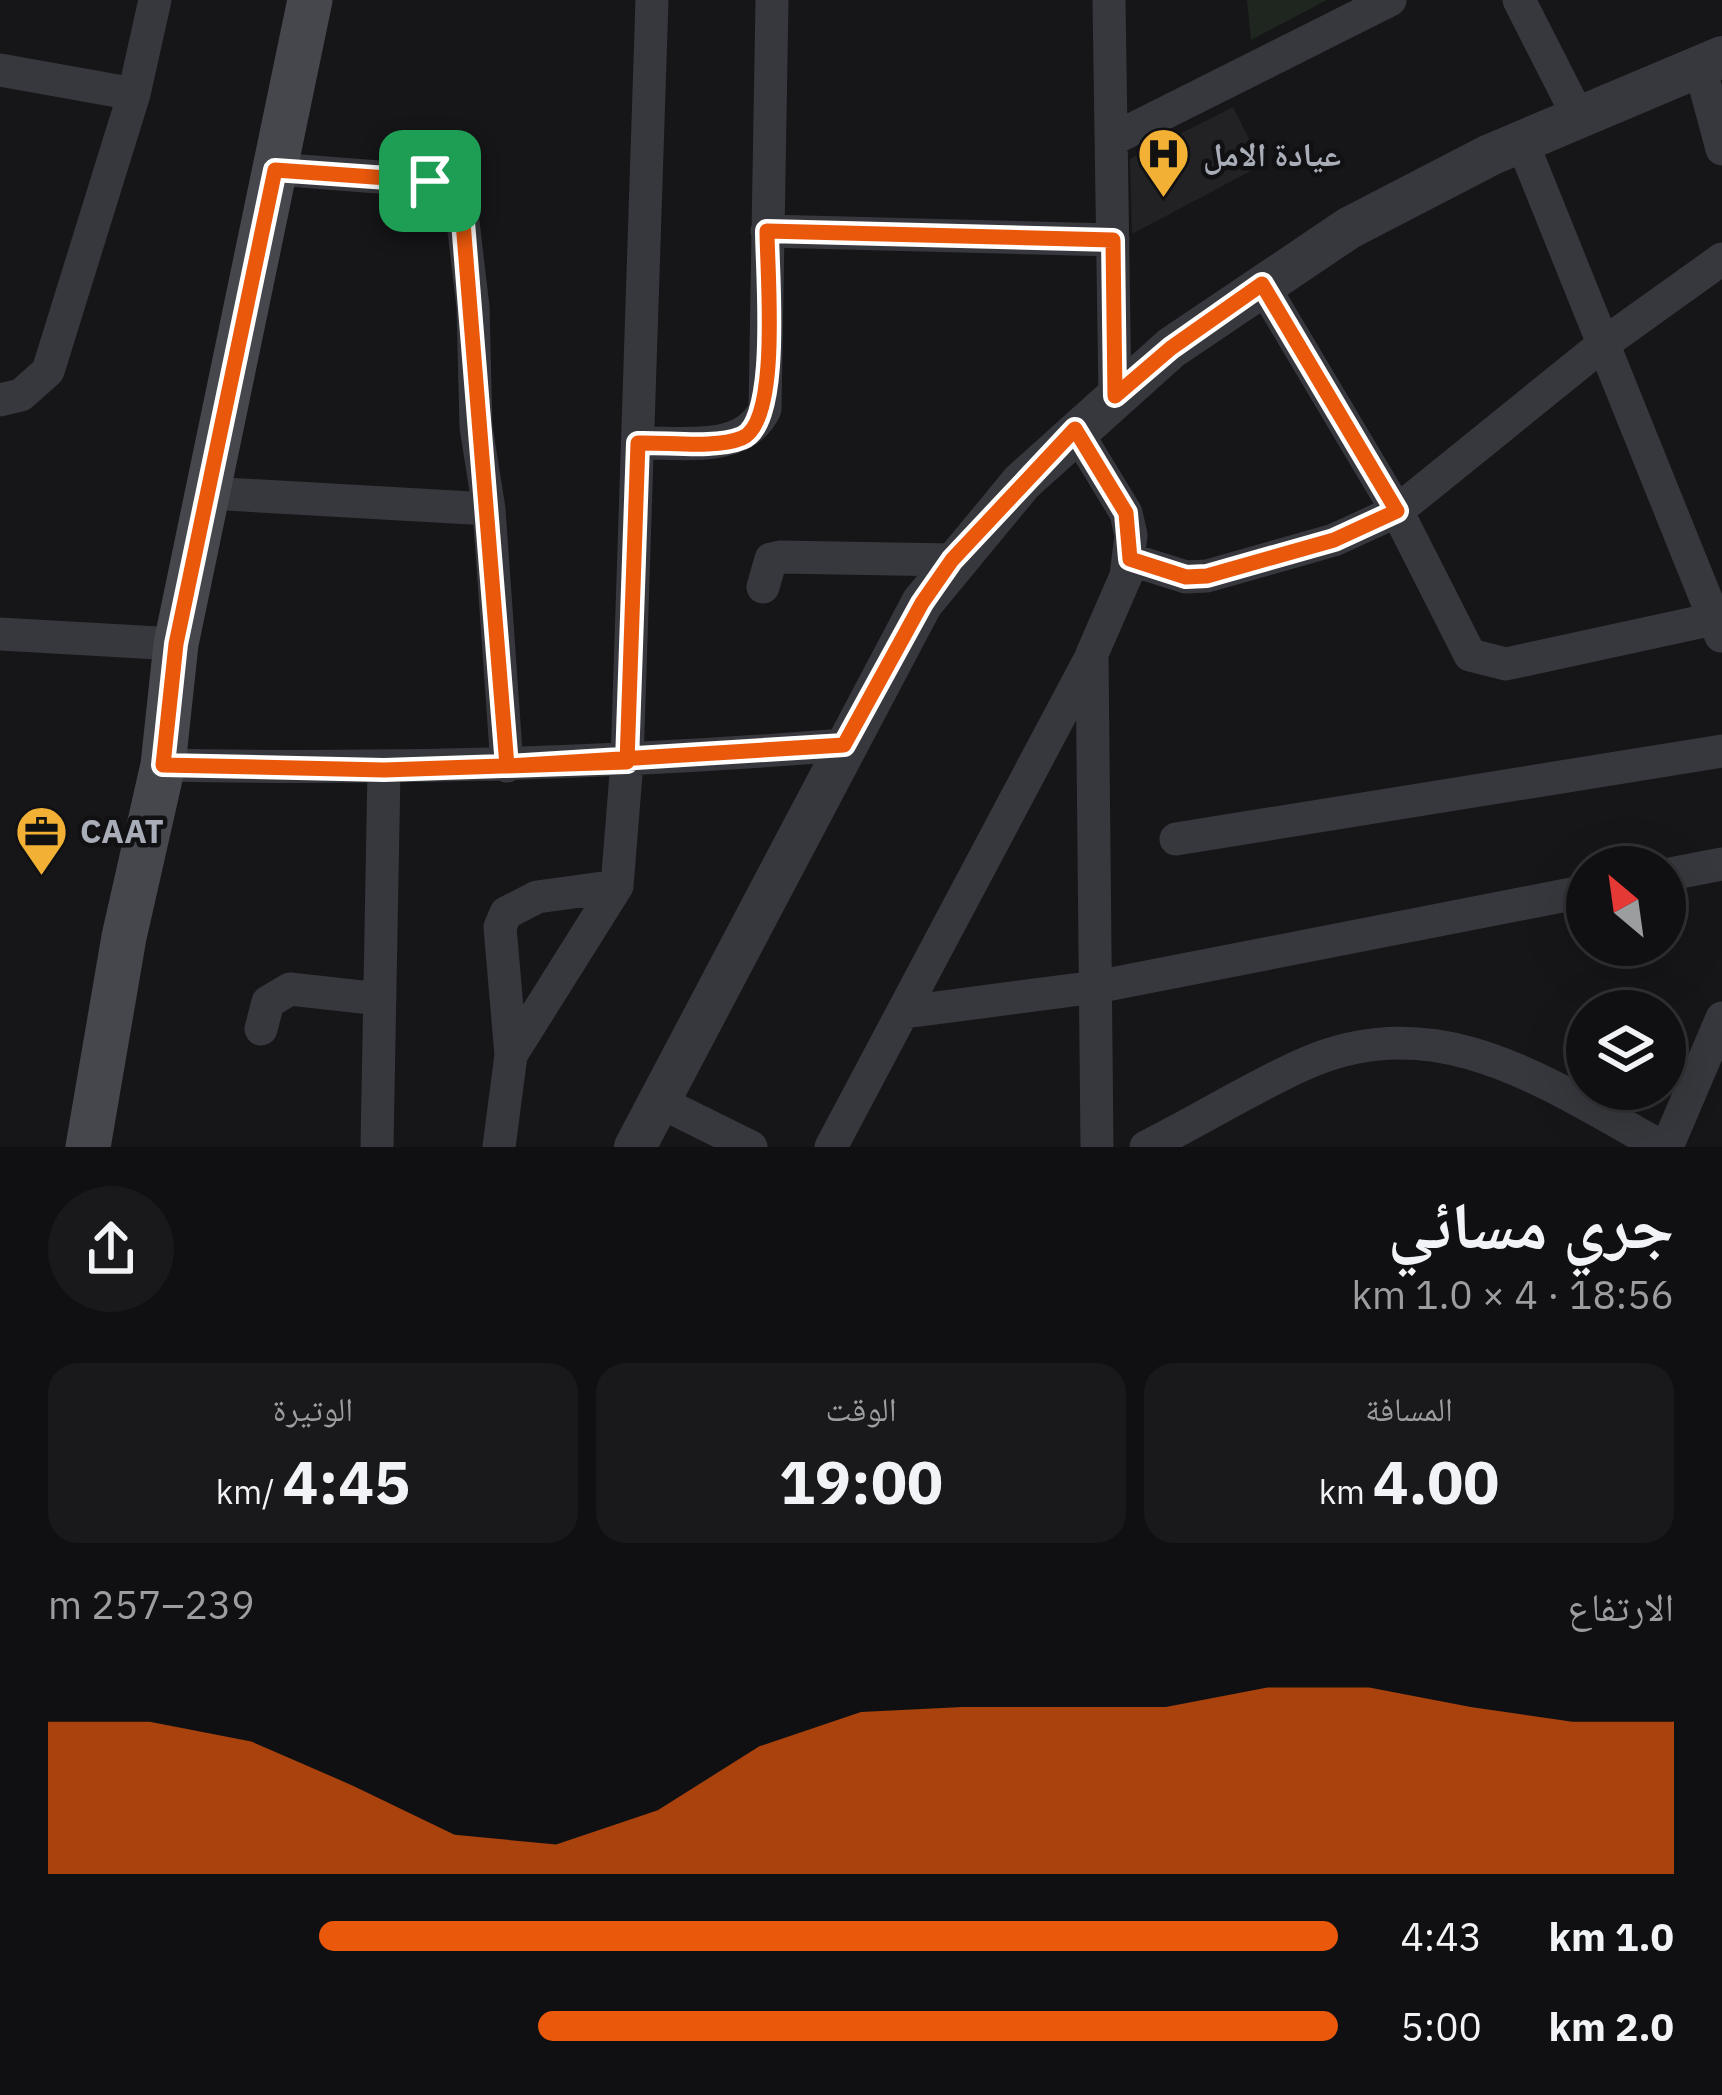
<!DOCTYPE html>
<html lang="ar">
<head>
<meta charset="utf-8">
<style>
  :root { --surface:#101012; --page:#19191b; --text:#f1f3f6; --muted:#9c9d9f; --line:#303032; --accent:#ea580c }
  body { margin:0; font-family:"IBM Plex Sans","Noto Naskh Arabic",sans-serif; background:var(--page); color:var(--text); direction:rtl; height:100vh; display:flex; flex-direction:column; font-size:45px; white-space:nowrap }
  * { box-sizing:border-box; margin:0 }
  p { font-size:39px; color:var(--muted) }
  .icon { flex:none; width:66px; height:66px; fill:none; stroke:currentColor; stroke-width:2; stroke-linecap:round; stroke-linejoin:round }
  .map { position:relative; height:1147px; overflow:hidden; direction:ltr }
  .sheet { display:flex; flex-direction:column; background:var(--surface); flex:1 }
  .sheet>* { flex:none }
  .needle { width:78px; rotate:331deg }
  .buttons { position:absolute; left:1566px; top:846px; display:grid; gap:24px }
  .buttons a { display:grid; place-items:center; width:120px; height:120px; border-radius:50%; background:var(--surface); box-shadow:0 12px 48px #0002,0 0 0 3px var(--line); font-size:60px }
  .pin { position:absolute; display:grid; place-items:center; width:102px; height:102px; color:#fff; margin:-51px; border-radius:24px; box-shadow:0 6px 18px #0006 }
  .round { display:grid; place-items:center; flex:none; width:126px; height:126px; border-radius:63px; background:var(--page) }
  .head { display:flex; align-items:center; justify-content:space-between; height:204px; padding:0 48px }
  h1 { font-size:66px; font-weight:700; line-height:90px }
  .metrics { display:grid; grid-template-columns:repeat(3,1fr); gap:18px; height:204px; padding:12px 48px }
  .metrics div { display:grid; align-content:center; border-radius:30px; background:var(--page); text-align:center }
  .metrics b { font-size:60px; font-weight:700 }
  .metrics small { font-size:33px; font-weight:400 }
  .metrics p { font-size:33px }
  .chart { height:336px; padding:24px 48px }
  .chart p { display:flex; justify-content:space-between }
  .chart svg { width:100%; height:216px; margin-top:12px; fill:var(--accent); opacity:.7 }
  ul { padding:0 48px; list-style:none; font-size:39px }
  li { display:grid; grid-template-columns:192px 144px 1fr; align-items:center; height:90px }
  li i { height:30px; border-radius:15px; background:var(--accent) }
  .map>svg:first-child { display:block }
</style>
</head>
<body>
<div class="map">
<svg width="1722" height="1147" viewBox="0 0 1722 1147">
  <rect width="100%" height="100%" fill="#161618"/>
  <path fill="#222225" d="M1233,107L1262,165L1132,234L1130,159Z"/>
  <path fill="#1e261f" d="M1247,0H1327L1251,40Z"/>
  <g fill="none" stroke-linecap="round" stroke-linejoin="round">
    <path stroke="#37383d" stroke-width="33" d="M1109,0L1115,396
      M1519,0L1579,118
      M1700,67L1722,149
      M0,70L134,94
      M1113,139L1390,0
      M1522,142L1721,636
      M767,231L1113,240
      M1262,284L1397,511L1470,655L1506,664L1722,617
      M0,400L21,395L48,371L134,94L155,0
      M1075,429L1126,513L1131,535L1126,576L1092,654L1097,1147
      M639,443C682,442 744,454 765,409L772,0
      M208,493L489,509L476,427L473,307L463,222L451,195L430,181L275,169
      M489,509L507,766
      M1129,559L1186,577L1207,576L1334,540L1397,511L1606,342L1722,259
      M763,587L771,559L780,557L952,560
      M0,634L176,644
      M163,765C391,770 616,763 844,745
      M1176,839L1722,751
      M1665,875L1722,864
      M905,1012L1096,987L1587,891
      M261,1029L268,1002L290,989L380,999
      M511,1055L500,927L506,913L537,897L617,886
      M658,1101L751,1147
      M377,1147L384,770
      M499,1147L511,1055L617,886L627,762L652,0
      M831,1147L1089,661
      M1146,1147C1198,1121 1249,1089 1302,1065C1437,1004 1546,1083 1662,1147
      M1667,1147L1722,1018"/>
    <path stroke="#37383d" stroke-width="42" d="M635,1147L922,603L1022,482L1171,348L1349,228L1490,155L1722,57"/>
    <path stroke="#45474d" stroke-width="45" d="M88,1147L124,937L163,765L176,644L310,0"/>
  </g>
  <g fill="none" stroke-linecap="round" stroke-linejoin="round">
    <defs>
      <path id="route" d="M430,181L452,195L463,222L507,766L844,745L922,603L952,560L1075,429L1126,513L1130,559L1186,577L1207,576L1334,540L1397,511L1262,284L1171,348L1115,396L1113,240L767,231C767,272 781,422 742,438C715,449 668,442 638,443L627,762L384,770L163,765L176,644L275,170L430,181"/>
    </defs>
    <use href="#route" stroke="#fff" stroke-width="24"/>
    <use href="#route" stroke="#ea580c" stroke-width="15"/>
  </g>
  <defs>
    <symbol id="hospital-pin" viewBox="-11 -11 22 30"><path d="M0 17L-7.5 6A9.5 9.5 0 1 1 7.5 6Z" fill="#f2b134" stroke="#111113"/><path d="M-5-5h3v3.5h4V-5h3V5h-3V1.5h-4V5h-3Z" fill="#111"/></symbol>
    <symbol id="office-pin" viewBox="-11 -11 22 30"><path d="M0 17L-7.5 6A9.5 9.5 0 1 1 7.5 6Z" fill="#f2b134" stroke="#111113"/><path d="M-6-3h4V-5.5h4V-3h4V5H-6ZM-1-4.5V-3h2v-1.5ZM-6 0V1H6V0Z" fill="#111"/></symbol>
  </defs>
  <g fill-rule="evenodd">
    <use href="#hospital-pin" x="1134" y="124" width="59" height="81"/>
    <use href="#office-pin" x="12" y="802" width="59" height="81"/>
  </g>
  <g text-anchor="middle" stroke-width="9" stroke-linejoin="round" paint-order="stroke">
    <g font-size="33" font-weight="bold" fill="#a8adb8" stroke="#111113" text-anchor="start">
      <text x="1203" y="166">عيادة الامل</text>
      <text x="80" y="843">CAAT</text>
    </g>
  </g>
</svg>
<div class="buttons">
<a><svg class="needle" viewBox="-14 -14 28 28"><path d="M0-13l5 13h-10z" fill="#e53935"/><path d="M0 13l5-13h-10z" fill="#9c9d9f"/></svg></a>
<a><svg class="icon" aria-label="layers" viewBox="0 0 24 24"><path d="M12 4l9 5-9 5-9-5zM3 14l9 5 9-5"/></svg></a>
</div>
<div class="pin" style="left:430px;top:181px;background:#1e9e55"><svg class="icon" aria-label="arrive" viewBox="0 0 24 24"><path d="M6 21V4h12l-3 4 3 4H6"/></svg></div>
</div>
<section class="sheet">
<div class="head"><div><h1>جري مسائي</h1><p>18:56 · 4 × 1.0 km</p></div><a class="round"><svg class="icon" aria-label="share" viewBox="0 0 24 24"><path d="M12 15V3M7 8l5-5 5 5M5 13v7h14v-7"/></svg></a></div>
<div class="metrics">
<div><p>المسافة</p><b>4.00<small> km</small></b></div>
<div><p>الوقت</p><b>19:00</b></div>
<div><p>الوتيرة</p><b>4:45<small> /km</small></b></div>
</div>
<div class="chart"><p><span>الارتفاع</span>239–257 m</p>
<svg viewBox="0 0 160 44" preserveAspectRatio="none"><path d="M0 44V13L10 13L20 17L30 26L40 36L50 38L60 31L70 18L80 11L90 10L100 10L110 10L120 6L130 6L140 10L150 13L160 13V44z"/></svg>
</div>
<ul>
<li><b>1.0 km</b>4:43<i style="width:79%"></i></li>
<li><b>2.0 km</b>5:00<i style="width:62%"></i></li>
</ul>
</section>
</body>
</html>
